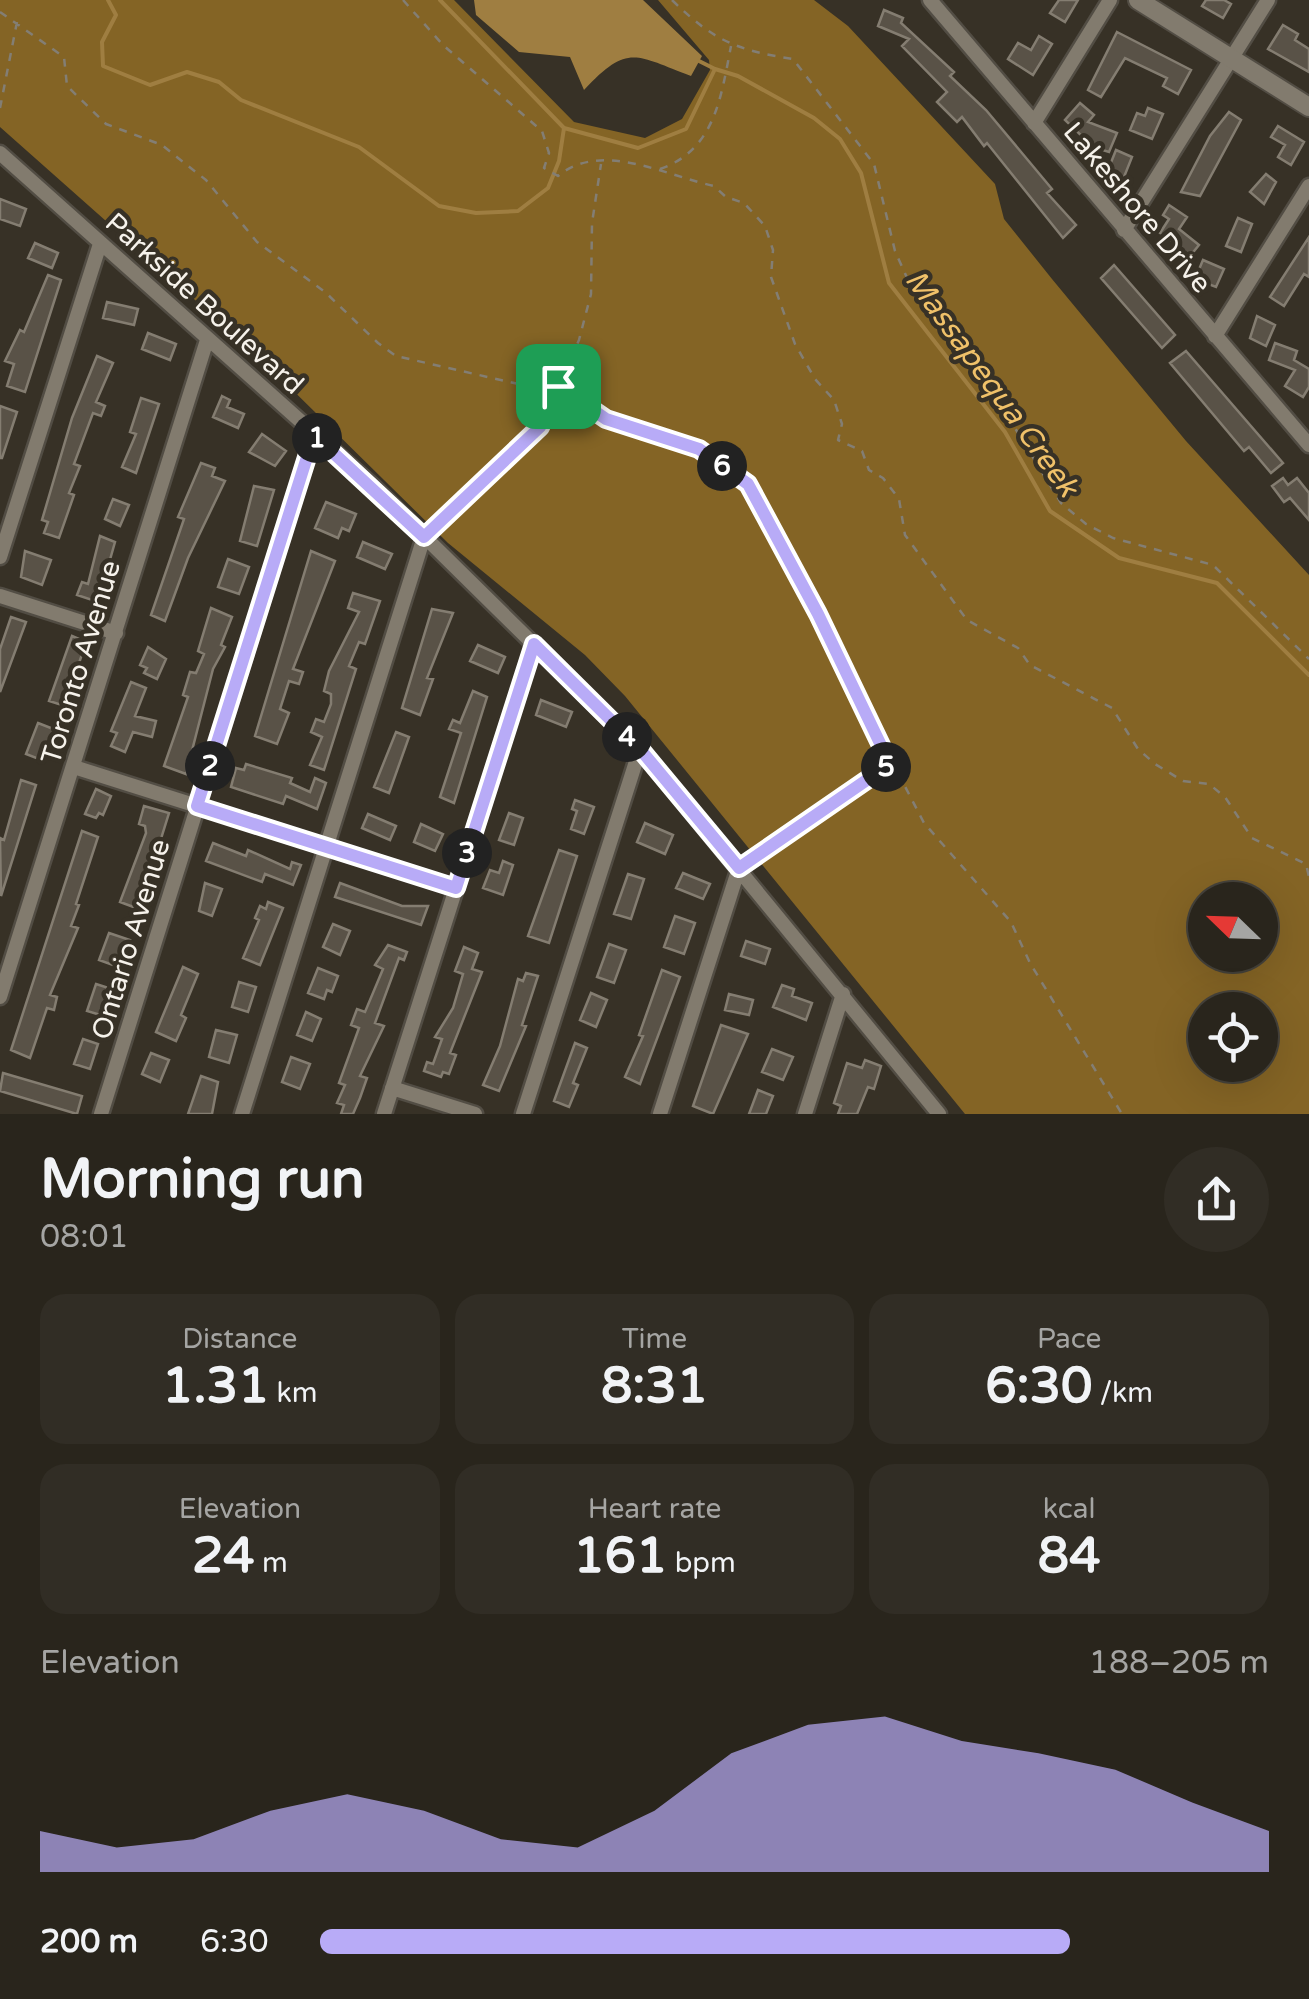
<!DOCTYPE html>
<html lang="en">
<head>
<meta charset="utf-8">
<style>
  :root { --surface:#29251c; --page:#312d25; --text:#f1f3f6; --muted:#a5a5a3; --line:#45423b; --accent:#b8abf7 }
  body { margin:0; font-family:"Varela Round",sans-serif; background:var(--page); color:var(--text); height:100vh; display:flex; flex-direction:column; font-size:38px; white-space:nowrap }
  * { box-sizing:border-box; margin:0 }
  p { font-size:32px; color:var(--muted) }
  .icon { flex:none; width:55px; height:55px; fill:none; stroke:currentColor; stroke-width:2; stroke-linecap:round; stroke-linejoin:round }
  .map { position:relative; height:1114px; overflow:hidden }
  .details { display:flex; flex-direction:column; background:var(--surface); flex:1 }
  .details>* { flex:none }
  .needle { width:65px; rotate:293deg }
  .tools { position:absolute; left:1188px; top:882px; display:grid; gap:20px }
  .tools a { display:grid; place-items:center; width:90px; height:90px; border-radius:50%; background:var(--surface); box-shadow:0 10px 40px #0002,0 0 0 2px var(--line); font-size:50px }
  .pin { position:absolute; display:grid; place-items:center; width:85px; height:85px; color:#fff; margin:-42px; border-radius:20px; box-shadow:0 5px 15px #0006 }
  .km { position:absolute; width:50px; height:50px; margin:-25px; border-radius:50%; background:#222; color:#fff; font-size:28px; line-height:50px; text-align:center }
  .round { display:grid; place-items:center; flex:none; width:105px; height:105px; border-radius:52px; background:var(--page) }
  .headline { display:flex; align-items:center; justify-content:space-between; height:170px; padding:0 40px }
  h1 { font-size:55px; font-weight:700; line-height:75px }
  .stats { display:grid; grid-template-columns:repeat(3,1fr); gap:15px; height:170px; padding:10px 40px }
  .stats div { display:grid; align-content:center; border-radius:25px; background:var(--page); text-align:center }
  .stats b { font-size:50px; font-weight:700 }
  .stats small { font-size:28px; font-weight:400 }
  .stats p { font-size:28px }
  .chart { height:280px; padding:20px 40px }
  .chart p { display:flex; justify-content:space-between }
  .chart svg { width:100%; height:180px; margin-top:10px; fill:var(--accent); opacity:.7 }
  ul { padding:0 40px; list-style:none; font-size:32px }
  li { display:grid; grid-template-columns:160px 120px 1fr; align-items:center; height:75px }
  li i { height:25px; border-radius:12px; background:var(--accent) }
  .map>svg:first-child { display:block }
</style>
</head>
<body>
<div class="map">
<svg width="1309" height="1114" viewBox="0 0 1309 1114">
  <rect width="100%" height="100%" fill="#373126"/>
  <path fill="#846425" fill-rule="evenodd" d="M0,0H454L574,122L645,138L682,119L710,70L709,60L658,0H814L848,26L995,184L1004,219L1052,279L1186,441L1309,575V1114H965L625,696L585,655L448,543L257,355L0,127ZM1205,900H1260V955H1205ZM1205,1010H1260V1065H1205Z"/>
  <path fill="#9f7e41" d="M474,0H643L702,56L691,76C635,55 628,43 584,90L570,57L519,52L476,15Z"/>
  <g fill="none" stroke-linecap="round" stroke-linejoin="round">
    <path stroke="#9f7e41" stroke-width="4" d="M108,0L116,15L102,42L103,66L150,85L187,72L219,82L241,100L359,147L439,206L476,213L518,211L548,188L559,161L564,128
      M440,0L564,128L638,148L686,129L715,69L738,76L814,118L840,139L861,173L889,283L1005,432L1050,511L1119,558L1217,583L1309,675
      M699,61L715,69"/>
  </g>
  <path fill="#595247" stroke="#847d71" stroke-width="2.5" d="M1059,0H1078L1065,22L1050,13Z
    M1206,0H1224L1231,4L1223,18L1202,6Z
    M884,10L903,18L901,23L954,72L950,76L986,110L1052,189L1047,193L1076,225L1063,238L987,143L984,146L962,117L957,122L937,102L947,92L902,46L909,39L878,26Z
    M1283,25L1298,34L1295,40L1309,49V72L1268,49Z
    M1117,32L1191,70L1178,94L1163,86L1167,78L1125,58L1101,97L1088,90Z
    M1039,36L1052,44L1033,75L1008,59L1018,43L1031,50Z
    M1080,103L1094,115L1088,122L1117,133L1109,152L1083,144L1085,139L1065,120Z
    M1148,108L1163,114L1152,139L1130,130L1137,113L1145,116Z
    M1229,112L1241,120L1200,196L1181,192L1210,136Z
    M1278,126L1304,142L1291,165L1278,157L1285,145L1271,137Z
    M1116,150L1132,157L1122,182L1106,175Z
    M1266,174L1276,182L1264,204L1250,192Z
    M0,199L26,209L20,226L0,219Z
    M1169,205L1187,217L1179,229L1199,245L1186,261L1174,251L1179,246L1160,233L1169,219L1163,215Z
    M1238,218L1252,224L1241,252L1226,246Z
    M1309,237V277L1304,274L1284,306L1270,297Z
    M35,243L58,253L52,268L28,258Z
    M1203,260L1224,269L1216,287L1195,279Z
    M1114,265L1175,335L1162,348L1101,278Z
    M48,275L61,280L25,392L7,386L14,364L5,361L20,330L24,332Z
    M107,302L138,309L134,325L103,318Z
    M1257,316L1275,325L1266,346L1250,338Z
    M148,333L176,344L170,360L142,349Z
    M1275,343L1297,351L1294,360L1309,369V387L1303,397L1285,386L1295,370L1269,360Z
    M1186,351L1283,463L1271,473L1249,447L1244,451L1170,363Z
    M97,356L113,363L96,402L105,406L101,416L93,413L74,464L80,466L69,493L74,495L59,538L44,533L48,522L42,520L72,418Z
    M222,396L230,400L227,407L244,414L238,428L213,417Z
    M141,398L159,404L136,473L122,467L136,434L130,432Z
    M0,406L17,412L2,458H0Z
    M262,434L286,451L275,466L249,452Z
    M201,463L215,468L212,476L225,481L188,558L165,621L151,615L184,519L178,517Z
    M1283,478L1288,485L1297,478L1309,493V520L1290,498L1284,502L1272,486Z
    M254,486L274,490L257,546L240,541Z
    M113,499L129,505L120,526L105,519Z
    M326,502L356,514L349,531L342,528L338,538L315,528Z
    M100,536L115,542L98,602L77,595L82,582L88,584Z
    M363,542L392,554L385,569L357,557Z
    M25,551L51,560L42,585L21,577Z
    M311,551L335,561L293,669L303,672L299,684L289,681L280,709L289,713L277,744L255,736Z
    M228,559L249,567L239,594L218,587Z
    M353,593L380,601L365,644L359,642L349,666L356,669L324,770L310,765L322,737L311,732L316,719L324,722L331,704V694L324,691L329,671L359,612L348,608Z
    M211,608L232,617L221,645L225,647L213,669L186,774L164,766L188,697L183,695L190,672L196,673L204,654L198,651Z
    M432,609L453,613L427,678L433,679L420,715L402,708Z
    M11,617L26,622L0,692V649Z
    M72,636L86,642L65,706L49,701Z
    M478,645L505,657L498,673L470,661Z
    M148,647L166,659L157,679L144,673L147,668L140,665Z
    M131,682L146,688L135,716L156,721L152,737L133,732L125,752L111,746L117,733L111,731Z
    M473,691L487,697L454,803L440,797L461,733L449,729L453,720L460,723Z
    M541,700L572,712L566,727L536,715Z
    M38,723L56,730L44,761L26,754Z
    M396,732L409,737L389,793L374,787Z
    M246,764L292,778L290,783L310,792L315,778L326,783L317,809L286,796L283,804L231,787L236,768L244,770Z
    M21,780L36,785L1,896L0,838L4,840Z
    M96,789L111,796L103,815L99,813L96,818L85,814Z
    M575,800L594,807L584,834L571,829L577,811L572,809Z
    M144,806L169,813L139,909L120,902L146,833L145,826L139,824Z
    M509,813L523,818L514,845L499,840Z
    M368,814L396,826L390,840L362,828Z
    M645,823L673,835L665,854L637,842Z
    M421,824L443,834L435,851L414,842Z
    M82,831L98,837L76,904L79,905L71,926L78,928L50,995L57,997L54,1010L47,1008L30,1058L11,1050Z
    M213,843L246,856L248,850L290,869L292,862L301,865L293,885L265,874L262,882L206,861Z
    M559,850L577,856L549,943L528,936Z
    M503,861L513,865L503,895L483,888L490,870L499,873Z
    M683,873L710,884L703,899L676,888Z
    M628,874L644,879L631,919L614,914Z
    M205,883L222,889L212,916L199,911Z
    M340,883L402,906H428L421,925L335,897Z
    M268,902L283,908L260,965L243,958L259,920L255,918L260,906L266,909Z
    M675,916L695,923L684,954L664,947Z
    M333,924L350,931L340,955L323,947Z
    M109,933L130,940L121,968L99,960Z
    M746,941L770,949L765,964L741,956Z
    M609,944L626,950L614,983L597,977Z
    M388,945L407,952L404,960L399,958L375,1023L384,1026L360,1076L367,1078L360,1098L353,1114H341L344,1105L337,1103L345,1085L339,1083L359,1028L351,1025L357,1009L365,1012L383,969L375,965Z
    M464,947L478,953L472,969L482,972L450,1053L456,1055L449,1074L443,1072L441,1077L424,1071L427,1062L433,1064L442,1039L435,1037L453,1008L463,974L455,971Z
    M183,967L198,974L181,1015L186,1018L176,1041L156,1032Z
    M318,968L338,976L332,992L327,990L324,999L308,993Z
    M662,970L680,977L640,1084L625,1077L643,1036L639,1035Z
    M526,973L538,976L522,1025L526,1026L499,1091L483,1085L500,1046L518,979L523,981Z
    M239,982L256,987L248,1012L232,1007Z
    M96,984L115,990L107,1017L87,1011Z
    M782,985L794,989L792,996L812,1003L806,1020L773,1007Z
    M591,993L607,1000L596,1027L580,1020Z
    M729,994L753,1000L749,1015L725,1010Z
    M306,1012L321,1019L312,1041L297,1035Z
    M721,1025L748,1034L713,1114L693,1106Z
    M216,1030L237,1035L229,1063L209,1057Z
    M83,1039L98,1044L90,1069L74,1064Z
    M575,1043L587,1048L573,1083L578,1085L569,1107L554,1101Z
    M772,1049L793,1057L783,1080L762,1072Z
    M151,1053L169,1060L160,1082L142,1074Z
    M291,1057L310,1064L300,1089L282,1082Z
    M865,1060L881,1066L874,1089L868,1087L857,1114H838L841,1106L834,1103L847,1063L862,1068Z
    M3,1073L82,1096L77,1114L0,1091Z
    M201,1076L218,1082L212,1114H188Z
    M758,1090L773,1096L766,1114H749Z"/>
  <g fill="none" stroke-linecap="round" stroke-linejoin="round">
    <defs>
      <path id="minor" d="M930,0L1309,445
        M1034,123L1110,0
        M0,153L372,485L640,749L939,1114
        M1124,230L1268,0
        M1215,336L1309,186
        M0,557L100,244
        M0,596L116,633
        M74,767L456,888
        M0,997L207,340
        M392,1088L475,1114
        M101,1114L314,435
        M242,1114L424,537
        M384,1114L534,644
        M523,1114L640,749
        M660,1114L739,868
        M805,1114L843,994"/>
      <path id="tertiary" d="M1138,0L1309,107"/>
    </defs>
    <use href="#minor" stroke="#524d44" stroke-width="19"/>
    <use href="#tertiary" stroke="#524d44" stroke-width="22"/>
    <path stroke="#837e74" stroke-width="2.5" stroke-dasharray="8 8" stroke-linecap="butt" d="M403,0L443,45L542,131L549,153L544,168L558,176C601,140 667,176 714,186L726,197L744,203L765,226L773,250L771,277L795,344L815,379L834,400L842,424L838,440L862,451L869,470L883,478L899,499L905,535L967,620L1018,648L1030,665L1112,708L1138,749L1155,764L1183,781L1209,784L1225,797L1252,838L1306,864L1309,877
      M672,0C714,41 736,50 793,59L874,164L895,251L912,289L1007,415L1061,503L1086,524L1113,538L1213,565L1309,659
      M0,12L64,57L67,86L106,124L162,145L178,158L206,180L257,242L325,292L378,343L396,356L540,389L554,383L606,419L699,449L748,484L924,823L1011,922L1030,963L1122,1114
      M0,108L17,22
      M660,169C715,150 721,97 731,46
      M432,529L540,427L579,340L591,294L592,223L601,164
      M751,859L889,765"/>
    <use href="#minor" stroke="#827b6e" stroke-width="14"/>
    <use href="#tertiary" stroke="#827b6e" stroke-width="18"/>
  </g>
  <g fill="none" stroke-linecap="round" stroke-linejoin="round">
    <defs>
      <path id="route" d="M558,386L606,419L699,449L748,484L818,614L890,764L739,868L640,749L534,644L456,888L197,806L314,435L424,537L540,427Z"/>
    </defs>
    <use href="#route" stroke="#fff" stroke-width="20"/>
    <use href="#route" stroke="#b8abf7" stroke-width="12"/>
  </g>
  <g text-anchor="middle" stroke-width="9" stroke-linejoin="round" paint-order="stroke">
    <g font-size="28" fill="#f6f2eb" stroke="#373126">
      <text transform="translate(1138 207) rotate(50)" y="10">Lakeshore Drive</text>
      <text transform="translate(205 303) rotate(42)" y="10">Parkside Boulevard</text>
      <text transform="translate(80 662) rotate(-73)" y="10">Toronto Avenue</text>
      <text transform="translate(130 939) rotate(-73)" y="10">Ontario Avenue</text>
    </g>
    <g font-size="30" font-style="italic" fill="#f0c169" stroke="#373126">
      <text transform="translate(992 383) rotate(54)" y="10">Massapequa Creek</text>
    </g>
  </g>
</svg>
<div class="tools">
<a><svg class="needle" viewBox="-14 -14 28 28"><path d="M0-13l5 13h-10z" fill="#e53935"/><path d="M0 13l5-13h-10z" fill="#a5a5a3"/></svg></a>
<a><svg class="icon" aria-label="locate" viewBox="0 0 24 24"><circle cx="12" cy="12" r="6"/><path d="M12 2v4M12 18v4M2 12h4M18 12h4"/></svg></a>
</div>
<div class="pin" style="left:558px;top:386px;background:#1e9e55"><svg class="icon" aria-label="arrive" viewBox="0 0 24 24"><path d="M6 21V4h12l-3 4 3 4H6"/></svg></div>
<b class="km" style="left:317px;top:438px">1</b>
<b class="km" style="left:210px;top:766px">2</b>
<b class="km" style="left:467px;top:853px">3</b>
<b class="km" style="left:627px;top:737px">4</b>
<b class="km" style="left:886px;top:767px">5</b>
<b class="km" style="left:722px;top:466px">6</b>
</div>
<section class="details">
<div class="headline"><div><h1>Morning run</h1><p>08:01</p></div><a class="round"><svg class="icon" aria-label="share" viewBox="0 0 24 24"><path d="M12 15V3M7 8l5-5 5 5M5 13v7h14v-7"/></svg></a></div>
<div class="stats">
<div><p>Distance</p><b>1.31<small> km</small></b></div>
<div><p>Time</p><b>8:31</b></div>
<div><p>Pace</p><b>6:30<small> /km</small></b></div>
</div>
<div class="stats">
<div><p>Elevation</p><b>24<small> m</small></b></div>
<div><p>Heart rate</p><b>161<small> bpm</small></b></div>
<div><p>kcal</p><b>84</b></div>
</div>
<div class="chart"><p><span>Elevation</span>188–205 m</p>
<svg viewBox="0 0 160 44" preserveAspectRatio="none"><path d="M0 44V34L10 38L20 36L30 29L40 25L50 29L60 36L70 38L80 29L90 15L100 8L110 6L120 12L130 15L140 19L150 27L160 34V44z"/></svg>
</div>
<ul>
<li><b>200 m</b>6:30<i style="width:79%"></i></li>
</ul>
</section>
</body>
</html>
